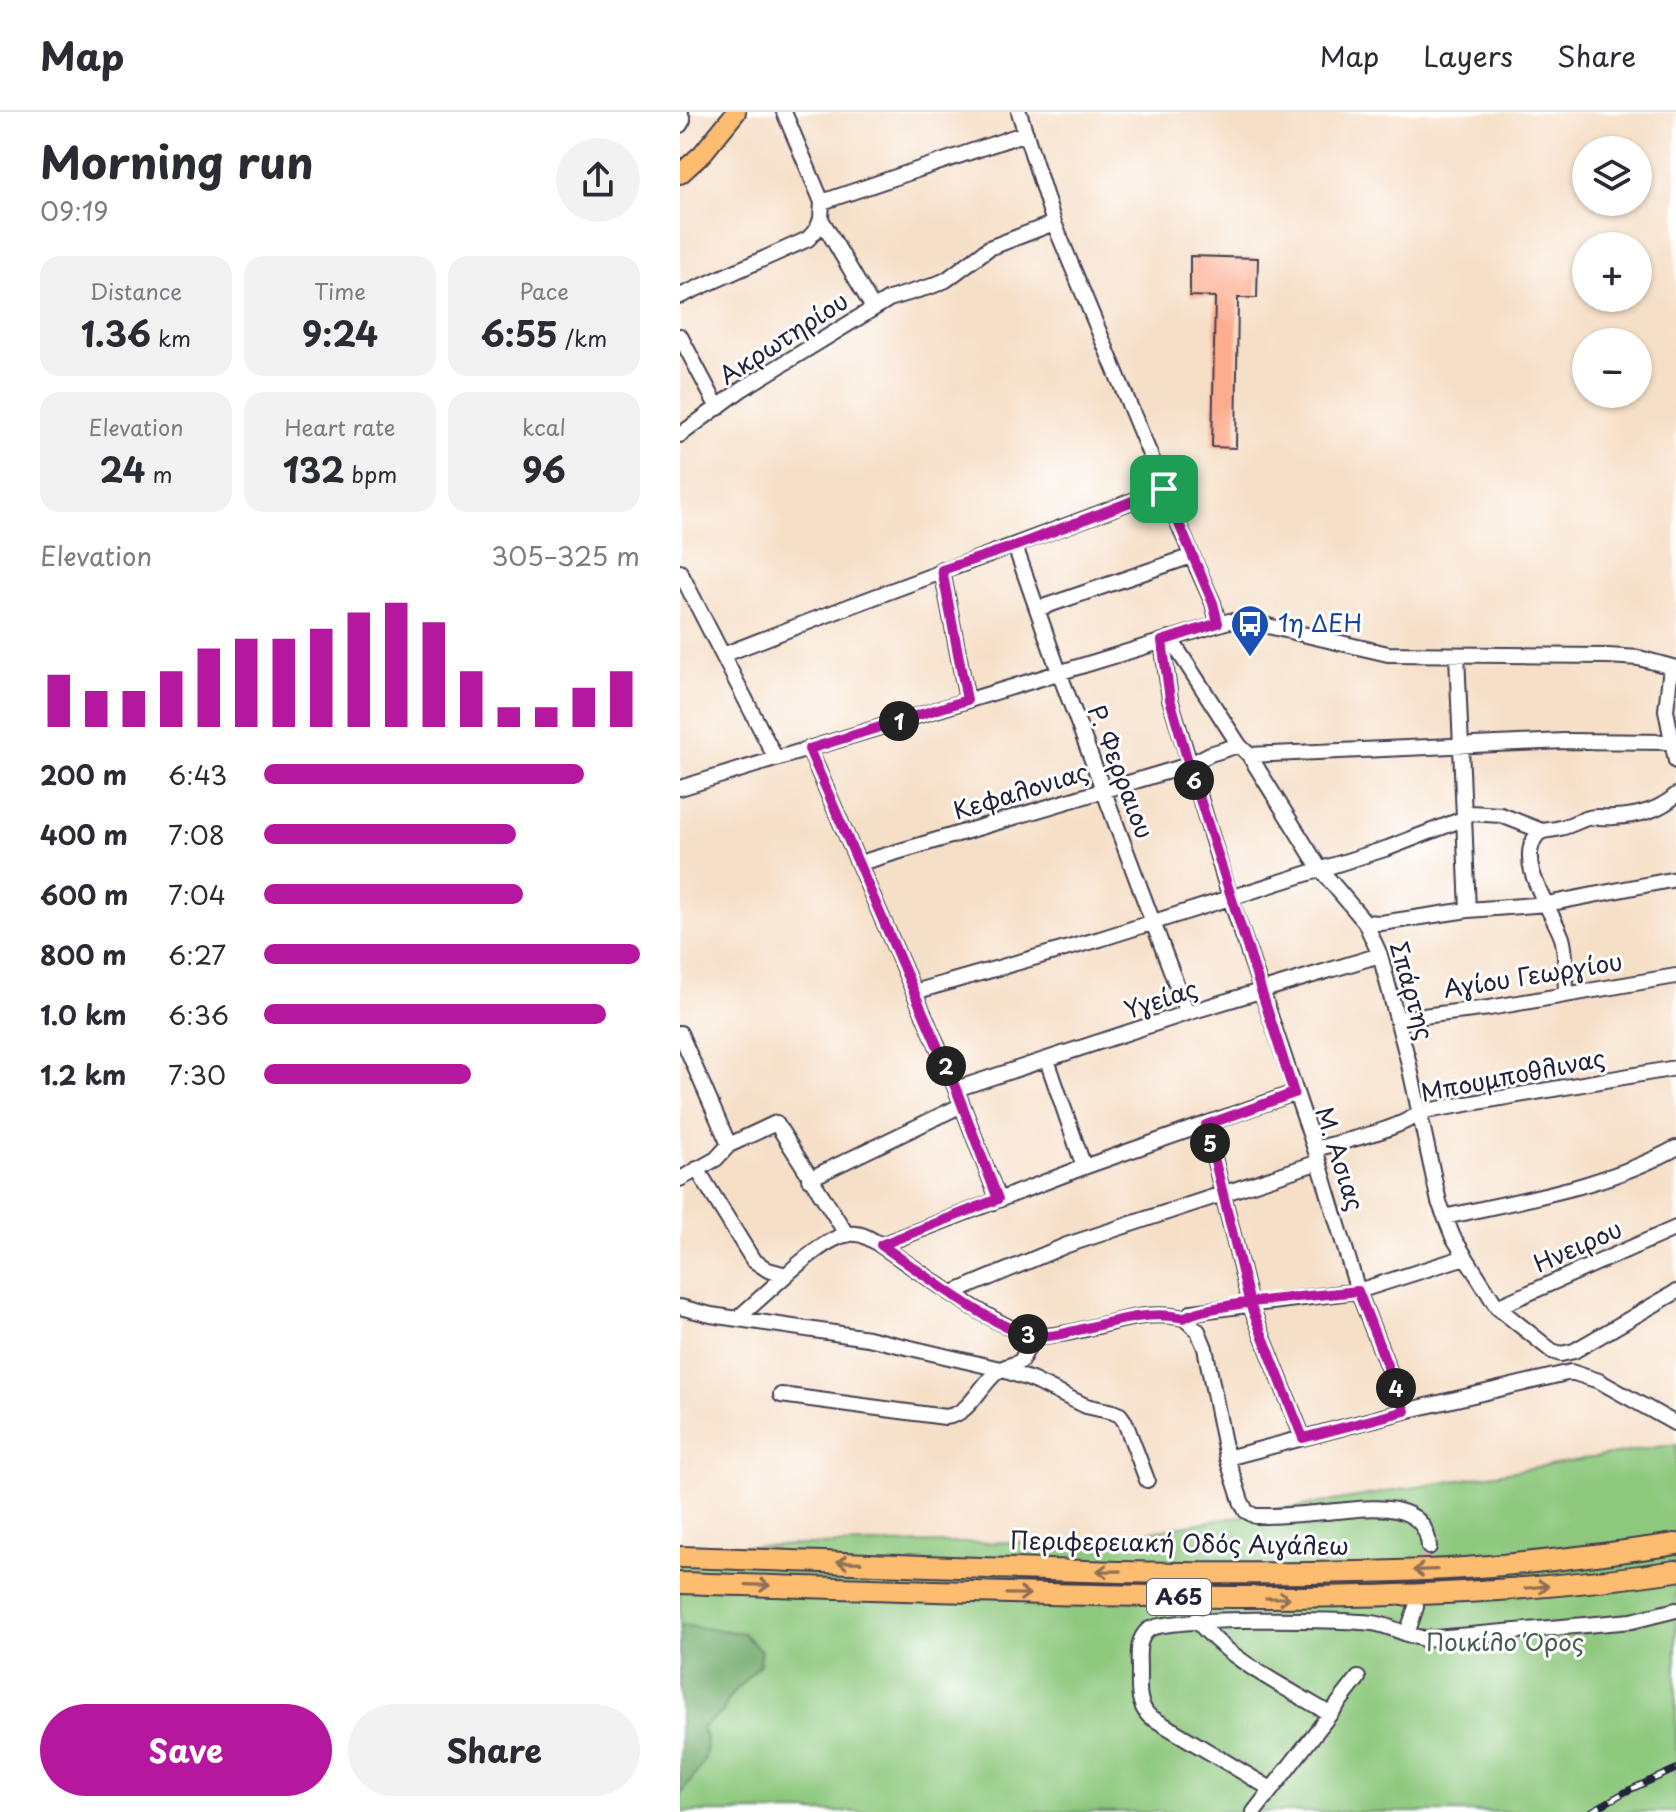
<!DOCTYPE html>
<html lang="en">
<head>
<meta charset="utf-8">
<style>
  :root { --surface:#fff; --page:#f2f2f3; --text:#2b2b33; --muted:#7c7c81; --line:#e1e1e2; --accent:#b5179e }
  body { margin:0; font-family:"Playpen Sans",sans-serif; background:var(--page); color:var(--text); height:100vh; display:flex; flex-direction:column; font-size:30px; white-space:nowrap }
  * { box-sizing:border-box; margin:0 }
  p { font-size:26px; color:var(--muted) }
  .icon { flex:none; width:44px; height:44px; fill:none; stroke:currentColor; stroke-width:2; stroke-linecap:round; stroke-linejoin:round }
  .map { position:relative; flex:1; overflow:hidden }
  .side { display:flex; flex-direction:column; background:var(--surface); width:680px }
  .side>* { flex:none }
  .controls { position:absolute; left:892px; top:24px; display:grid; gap:16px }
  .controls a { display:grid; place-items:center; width:80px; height:80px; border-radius:50%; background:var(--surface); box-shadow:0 2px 6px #0004; font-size:40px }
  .pin { position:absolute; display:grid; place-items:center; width:68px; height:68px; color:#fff; margin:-34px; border-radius:16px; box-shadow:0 4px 12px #0006 }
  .km { position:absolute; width:40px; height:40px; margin:-20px; border-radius:50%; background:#222; color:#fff; font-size:22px; line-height:40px; text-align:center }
  .round { display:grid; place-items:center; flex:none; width:84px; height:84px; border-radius:42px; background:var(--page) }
  .head { display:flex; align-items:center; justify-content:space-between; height:136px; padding:0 40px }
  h1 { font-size:44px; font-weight:700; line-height:60px }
  .figures { display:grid; grid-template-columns:repeat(3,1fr); gap:12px; height:136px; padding:8px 40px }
  .figures div { display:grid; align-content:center; border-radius:20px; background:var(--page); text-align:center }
  .figures b { font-size:34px; font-weight:700 }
  .figures small { font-size:22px; font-weight:400 }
  .figures p { font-size:22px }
  .chart { height:224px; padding:16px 40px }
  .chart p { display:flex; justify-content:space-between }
  .chart svg { width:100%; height:144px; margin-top:8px; stroke:var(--accent); stroke-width:6 }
  .cta { display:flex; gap:16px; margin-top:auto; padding:16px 40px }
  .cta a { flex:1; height:92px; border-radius:48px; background:var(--accent); color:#fff; font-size:32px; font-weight:700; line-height:92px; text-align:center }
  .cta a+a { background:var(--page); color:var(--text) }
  ul { padding:0 40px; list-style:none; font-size:26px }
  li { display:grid; grid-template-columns:128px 96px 1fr; align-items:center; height:60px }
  li i { height:20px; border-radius:10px; background:var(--accent) }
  header { display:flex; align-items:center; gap:48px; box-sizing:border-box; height:112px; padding:0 40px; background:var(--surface); border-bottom:2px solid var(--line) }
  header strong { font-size:38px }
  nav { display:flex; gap:44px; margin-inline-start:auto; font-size:28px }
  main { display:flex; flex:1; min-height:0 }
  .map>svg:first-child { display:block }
</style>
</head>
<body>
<header>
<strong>Map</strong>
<nav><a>Map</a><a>Layers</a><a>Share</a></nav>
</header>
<main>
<section class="side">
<div class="head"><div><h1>Morning run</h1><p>09:19</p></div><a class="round"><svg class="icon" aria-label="share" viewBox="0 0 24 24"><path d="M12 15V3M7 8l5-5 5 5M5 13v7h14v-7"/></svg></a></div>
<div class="figures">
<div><p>Distance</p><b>1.36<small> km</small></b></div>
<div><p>Time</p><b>9:24</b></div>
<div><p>Pace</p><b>6:55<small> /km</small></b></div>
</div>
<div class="figures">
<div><p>Elevation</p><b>24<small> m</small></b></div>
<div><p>Heart rate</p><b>132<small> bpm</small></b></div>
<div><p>kcal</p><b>96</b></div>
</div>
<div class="chart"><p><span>Elevation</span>305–325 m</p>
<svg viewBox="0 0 160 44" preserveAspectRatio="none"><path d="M5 44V28M15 44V33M25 44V33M35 44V27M45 44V20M55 44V17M65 44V17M75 44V14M85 44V9M95 44V6M105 44V12M115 44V27M125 44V38M135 44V38M145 44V32M155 44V27"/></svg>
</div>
<ul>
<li><b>200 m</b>6:43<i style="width:85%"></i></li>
<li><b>400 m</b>7:08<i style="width:67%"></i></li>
<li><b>600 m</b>7:04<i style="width:69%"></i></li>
<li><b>800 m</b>6:27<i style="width:100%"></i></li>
<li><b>1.0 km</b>6:36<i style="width:91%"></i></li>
<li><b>1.2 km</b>7:30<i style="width:55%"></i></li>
</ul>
<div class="cta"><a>Save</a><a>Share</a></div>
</section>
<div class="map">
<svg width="996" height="1700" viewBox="0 0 996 1700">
  <rect width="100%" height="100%" fill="#fff"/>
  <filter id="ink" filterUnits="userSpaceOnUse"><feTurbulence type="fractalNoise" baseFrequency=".0125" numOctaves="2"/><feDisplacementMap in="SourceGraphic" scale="16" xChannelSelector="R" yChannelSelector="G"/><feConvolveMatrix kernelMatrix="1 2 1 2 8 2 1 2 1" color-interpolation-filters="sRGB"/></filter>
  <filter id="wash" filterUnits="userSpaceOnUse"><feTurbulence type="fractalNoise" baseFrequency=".006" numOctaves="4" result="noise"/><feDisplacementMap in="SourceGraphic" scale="32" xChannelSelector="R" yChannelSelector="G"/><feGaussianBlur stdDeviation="1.8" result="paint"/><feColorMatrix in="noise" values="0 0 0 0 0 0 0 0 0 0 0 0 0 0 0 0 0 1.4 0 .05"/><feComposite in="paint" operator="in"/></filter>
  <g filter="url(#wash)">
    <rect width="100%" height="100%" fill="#f6dfc7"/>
    <path fill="#8dc87d" stroke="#58755c" stroke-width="2" d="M996,1332V1700H0V1435L411,1429Z"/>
    <path fill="#72ac6c" stroke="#4a6754" stroke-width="2" d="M0,1513L63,1521L81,1539L80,1552L47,1588L43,1600L22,1616C36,1646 16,1659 0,1684Z"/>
    <g id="blocks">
      <path fill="#fdac8d" d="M510,144L578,146L577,186H558L556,336L532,335L535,185L510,184Z"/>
    </g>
  </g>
  <g filter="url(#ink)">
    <use href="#blocks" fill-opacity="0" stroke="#423e50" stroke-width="2"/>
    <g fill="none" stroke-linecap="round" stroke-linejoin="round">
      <path stroke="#ccb9ab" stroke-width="14" stroke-dasharray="14 7" stroke-linecap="butt" d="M737,1489L749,1435"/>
      <defs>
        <path id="minor" d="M104,0L142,90L141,107L193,196
          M339,0L374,111L512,444L533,491L538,511
          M0,13L3,8L0,0
          M142,90L346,21
          M0,184L128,127L137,117L141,107
          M0,224L38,296
          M0,323L62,277L209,187L252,174L266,168L309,136L374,111
          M335,434L379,560L507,901
          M262,458L287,588
          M0,460L96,647
          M357,497L512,444
          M490,526L559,633L569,643L640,757L685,810L700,843L728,948L759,1090L773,1125L817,1195L872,1239L881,1242L894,1239L996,1180
          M482,529L490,587L550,785L635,1037L678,1179L725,1299
          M43,543C189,485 338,433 484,377
          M777,543L788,798
          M991,555L986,598L996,649
          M129,637L276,977L318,1087
          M569,643L884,629L990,630
          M0,676L549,509L588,514L708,542L928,544L959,546L996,556
          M180,751L509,653L530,642L559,633
          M685,810L701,811L788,798L867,792L996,767
          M234,880L420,827L708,736L783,707L790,701L821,703L862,719
          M886,881C885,863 887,843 882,826C873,799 834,751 857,723C863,716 872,719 880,716C890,714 899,708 909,706C917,704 926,706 934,705C957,704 979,699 996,683
          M718,907L809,896L996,864
          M0,921L49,1033L36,1047L0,1067
          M367,948L404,1055
          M276,977L507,901L700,843
          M526,1013L570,1192L623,1326
          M49,1033L96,1011L167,1123
          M635,1037C660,1030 722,1017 740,1000L996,956
          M17,1057L73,1148L88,1158L106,1163C121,1150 155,1119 176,1122C182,1122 189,1126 194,1129C227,1150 325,1224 358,1224C407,1224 456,1194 504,1206L513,1200L678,1179L785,1145
          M129,1067L282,993
          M765,1105C844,1087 925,1075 996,1036
          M201,1133L404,1055L614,981
          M273,1181L387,1133L639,1050
          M0,1195L31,1203L188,1226L320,1257L352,1268L406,1294L433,1300L440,1303L445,1310L467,1368
          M817,1195L996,1116
          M504,1206L518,1219L525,1236L547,1346L561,1389L566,1399L575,1404H582C607,1404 632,1401 657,1399C691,1396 746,1387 749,1435
          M57,1207L106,1163
          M101,1283L265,1305C290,1303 299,1274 318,1259C324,1254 334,1253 341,1249L354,1224
          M547,1346L725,1299L891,1260L919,1269L996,1312
          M736,1495L727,1522L744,1527L952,1509L996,1498
          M516,1508C552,1550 603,1574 650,1602
          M591,1677L469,1604C457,1591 459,1576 459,1558C459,1545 456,1528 468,1518C484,1504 663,1507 692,1511C703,1512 716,1518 727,1522
          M574,1700L678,1566"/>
        <path id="major" d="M0,62L22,42L56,0"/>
        <path id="highway" d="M0,1445C256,1453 512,1469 768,1457C844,1453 920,1443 996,1432
          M0,1471C157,1476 314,1482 471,1484C648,1487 821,1485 996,1459"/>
      </defs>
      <use href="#minor" stroke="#423e50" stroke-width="18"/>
      <use href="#major" stroke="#423e50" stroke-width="22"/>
      <use href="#highway" stroke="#423e50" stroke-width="24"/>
      <use href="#minor" stroke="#fff" stroke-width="14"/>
      <use href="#major" stroke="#fcbd6f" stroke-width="18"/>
      <use href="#highway" stroke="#fcbd6f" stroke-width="20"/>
      <defs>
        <path id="rail" d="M910,1700L947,1679L996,1657"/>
      </defs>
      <use href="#rail" stroke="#22223b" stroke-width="7"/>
      <use href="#rail" stroke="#fff" stroke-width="4" stroke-dasharray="12" stroke-linecap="butt"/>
    </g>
    <defs><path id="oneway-shaft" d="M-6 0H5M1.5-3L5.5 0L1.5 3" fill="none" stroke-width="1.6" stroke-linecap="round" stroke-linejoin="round" transform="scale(2)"/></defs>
    <g stroke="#8f7055">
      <use href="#oneway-shaft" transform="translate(169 1450) rotate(-178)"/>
      <use href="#oneway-shaft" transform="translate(745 1458) rotate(178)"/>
      <use href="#oneway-shaft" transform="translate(429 1459) rotate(-179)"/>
      <use href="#oneway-shaft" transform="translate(78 1473) rotate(2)"/>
      <use href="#oneway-shaft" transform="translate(857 1475) rotate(-6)"/>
      <use href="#oneway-shaft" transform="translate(338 1482) rotate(1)"/>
      <use href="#oneway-shaft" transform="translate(598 1486)"/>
    </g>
  </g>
  <g fill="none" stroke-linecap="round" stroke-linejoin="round" filter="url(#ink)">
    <defs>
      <path id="route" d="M484,377L335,434L262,458L287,588L129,637L276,977L318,1087L201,1133C236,1156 315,1218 353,1224C365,1226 378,1223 390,1220C426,1212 467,1197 504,1206C525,1191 645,1183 678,1179L725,1299L623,1326L570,1192L526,1013L614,981L509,653L490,587L482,529L538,511L533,491L484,377"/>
    </defs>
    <use href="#route" stroke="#fff" stroke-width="16"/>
    <use href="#route" stroke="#b5179e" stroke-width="10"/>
  </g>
  <defs>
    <symbol id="bus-pin" viewBox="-11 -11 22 30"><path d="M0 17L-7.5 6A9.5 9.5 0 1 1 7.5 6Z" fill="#1a4fb4" stroke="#fff"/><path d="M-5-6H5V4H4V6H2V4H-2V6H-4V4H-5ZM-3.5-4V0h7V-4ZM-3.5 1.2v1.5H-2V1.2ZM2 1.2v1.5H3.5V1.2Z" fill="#fff"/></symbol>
  </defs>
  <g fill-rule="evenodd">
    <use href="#bus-pin" x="548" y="490" width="44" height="60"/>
  </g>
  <g text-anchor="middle" stroke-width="6" stroke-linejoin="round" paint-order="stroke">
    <rect fill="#fff" stroke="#646476" stroke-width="2" x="467" y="1467" width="64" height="36" rx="6"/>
    <g font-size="22" font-weight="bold" fill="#22223b">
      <text x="499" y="1493">Α65</text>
    </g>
    <g font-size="24" fill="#22223b" stroke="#fff">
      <text transform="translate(104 227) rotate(-33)" y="8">Ακρωτηρίου</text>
      <text transform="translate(440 660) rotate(69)" y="8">Ρ. Φερραιου</text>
      <text transform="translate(341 680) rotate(-17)" y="8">Κεφαλονιας</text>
      <text transform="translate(853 864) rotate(-9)" y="8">Αγίου Γεωργίου</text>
      <text transform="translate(731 879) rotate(74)" y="8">Σπάρτης</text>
      <text transform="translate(481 888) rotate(-18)" y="8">Υγείας</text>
      <text transform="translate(833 964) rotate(-11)" y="8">Μπουμποθλινας</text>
      <text transform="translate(659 1047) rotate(72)" y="8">Μ. Ασιας</text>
      <text transform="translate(898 1135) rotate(-24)" y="8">Ηνειρου</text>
      <text transform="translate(499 1432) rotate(1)" y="8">Περιφερειακή Οδός Αιγάλεω</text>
    </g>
    <g font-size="24" fill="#164399" stroke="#fff" text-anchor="start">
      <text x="598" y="520">1η ΔΕΗ</text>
    </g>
    <g font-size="24" fill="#475c52" stroke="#fff">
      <text x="825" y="1539">Ποικίλο Όρος</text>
    </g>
  </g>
</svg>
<div class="controls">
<a><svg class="icon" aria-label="layers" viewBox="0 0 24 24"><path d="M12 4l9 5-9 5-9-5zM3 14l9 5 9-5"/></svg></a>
<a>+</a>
<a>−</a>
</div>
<div class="pin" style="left:484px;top:377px;background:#1e9e55"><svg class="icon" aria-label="arrive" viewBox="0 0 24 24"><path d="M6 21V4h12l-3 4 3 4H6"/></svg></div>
<b class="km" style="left:219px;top:609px">1</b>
<b class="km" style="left:266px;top:954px">2</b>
<b class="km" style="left:348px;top:1222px">3</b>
<b class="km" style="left:716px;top:1276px">4</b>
<b class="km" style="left:530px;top:1031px">5</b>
<b class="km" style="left:514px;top:668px">6</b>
</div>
</main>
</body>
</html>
